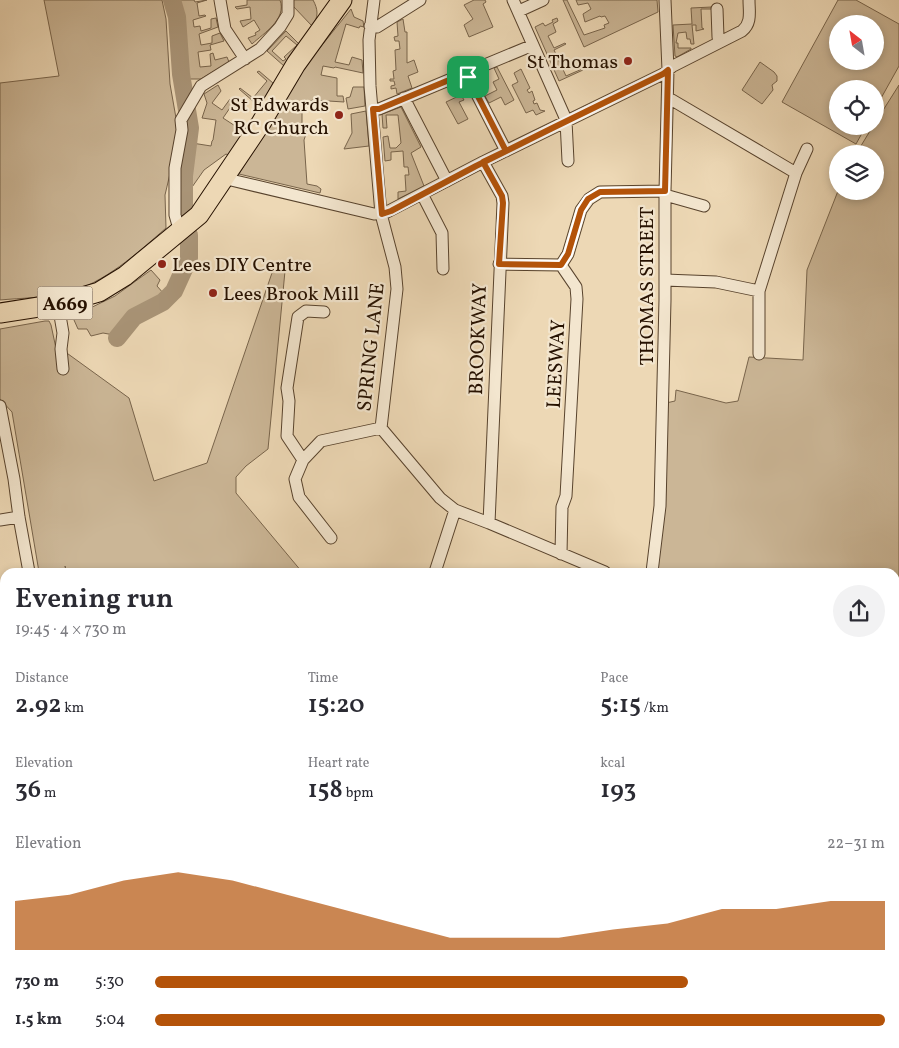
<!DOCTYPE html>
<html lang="en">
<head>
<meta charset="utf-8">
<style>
  :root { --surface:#fff; --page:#f2f2f3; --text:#2b2b33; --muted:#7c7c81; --accent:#b45309 }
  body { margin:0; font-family:Vollkorn,serif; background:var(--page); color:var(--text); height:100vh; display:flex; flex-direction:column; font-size:19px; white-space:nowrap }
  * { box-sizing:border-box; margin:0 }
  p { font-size:16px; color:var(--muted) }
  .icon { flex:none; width:28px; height:28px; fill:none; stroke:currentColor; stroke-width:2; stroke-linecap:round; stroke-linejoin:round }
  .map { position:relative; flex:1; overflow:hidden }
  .details { position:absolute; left:0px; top:568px; width:900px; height:481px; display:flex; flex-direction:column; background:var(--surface); border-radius:15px 15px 0 0; box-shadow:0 2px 8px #0003 }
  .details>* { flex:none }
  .needle { width:32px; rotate:329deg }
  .fabs { position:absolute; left:829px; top:15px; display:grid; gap:10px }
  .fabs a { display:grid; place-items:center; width:55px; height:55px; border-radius:50%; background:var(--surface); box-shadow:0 2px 8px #0003; font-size:25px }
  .pin { position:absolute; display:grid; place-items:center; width:42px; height:42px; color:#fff; margin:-21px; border-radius:10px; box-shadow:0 2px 8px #0006 }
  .round { display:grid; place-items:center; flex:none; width:52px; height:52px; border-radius:26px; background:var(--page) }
  .overview { display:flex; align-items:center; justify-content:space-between; height:85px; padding:0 15px }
  h1 { font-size:28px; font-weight:600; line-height:38px }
  .stats { display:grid; grid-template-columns:repeat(3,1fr); gap:8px; height:85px; padding:5px 15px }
  .stats div { display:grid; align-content:center }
  .stats b { font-size:25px; font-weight:600 }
  .stats small { font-size:14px; font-weight:400 }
  .stats p { font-size:14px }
  .chart { height:140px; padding:10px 15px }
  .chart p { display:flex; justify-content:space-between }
  .chart svg { width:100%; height:90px; margin-top:5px; fill:var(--accent); opacity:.7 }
  ul { padding:0 15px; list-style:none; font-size:16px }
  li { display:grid; grid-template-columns:80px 60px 1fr; align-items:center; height:38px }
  li i { height:12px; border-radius:6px; background:var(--accent) }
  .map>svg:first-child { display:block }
</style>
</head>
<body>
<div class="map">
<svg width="899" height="1048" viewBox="0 0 899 1048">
  <rect width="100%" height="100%" fill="#edd8b5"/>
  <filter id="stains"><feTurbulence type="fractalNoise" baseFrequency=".004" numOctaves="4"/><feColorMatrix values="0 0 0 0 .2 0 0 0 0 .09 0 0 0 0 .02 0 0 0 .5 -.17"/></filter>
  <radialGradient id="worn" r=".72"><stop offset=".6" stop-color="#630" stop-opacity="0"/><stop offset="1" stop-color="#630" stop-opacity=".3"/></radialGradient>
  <path fill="#cbb696" stroke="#78644b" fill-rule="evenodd" d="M44,0H162L166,19L170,84L179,135L165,195L166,228C136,254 105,283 66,293C45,298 21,298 0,300V83L59,76Z
    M175,0H194L195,2L207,0L197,3L199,16L205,15L206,16L193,20L194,27L200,26L201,31L211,28V19L216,18L218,27L199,34L201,45L212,43V36L220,33L224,41L210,45L211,50L198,52L200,67L211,66L210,54L213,53L215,60L227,57L229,62L201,79H184L180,15Z
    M247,0H280C287,19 264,33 252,44L248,38L256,35L255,33L260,30L254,20L243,27L240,21L251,19L250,7L237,9L235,7L247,5Z
    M293,0H313C318,9 319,17 312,26L293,6Z
    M474,0H485L486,2L483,4L493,27L469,37L464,25L473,19L464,5Z
    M563,0H567L584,35L605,28L604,25L609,23L605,16L601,17L600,16L585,22L583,14L591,9L588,3L578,5L576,0H657L658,12L584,47Z
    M838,0H856L899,24V66L875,109V89H838V126H866L856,144L782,102ZM838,24H875V61H838Z
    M712,7V9H701L702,28L704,29L696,31V25H692L694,44H691L690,39H687L686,32L678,33L676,43H678V48H691V49L677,57L675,56L673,25L692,24L691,8Z
    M351,9L354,17L363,21L364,27L360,26L359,28L346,24L335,62L349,65L352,57L362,60L363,73L335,67L334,68L323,66L321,75L337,78V96H343L344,102L313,100L302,105V129L307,131L304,140L307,184L317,186L321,189L320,193L239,174L302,70Z
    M557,18L558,21L553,24L556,32L548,36L554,48L565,43L566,44L554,50L566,76L582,69L583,70L559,81L535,27L543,23L545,26L553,22L552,20Z
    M403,19L405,32H407V63L414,60L418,72L408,76L412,88L397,94L396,88L391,89V86L395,85L394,81H390V79H394L393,71L396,70L395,50L400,49L399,41H395L394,37L398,36L397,22Z
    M286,31L299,44L284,66L267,51ZM286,36L297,45L284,57L286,59L283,61L272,51Z
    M760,62L774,72L777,76V81L772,85L773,90L762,104L742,90Z
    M497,67L514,100L505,105L501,97L489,103L485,96L497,90L493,82L499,79L494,68Z
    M521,69L530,88L527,90L529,93L532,91L535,100L533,101L534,104L537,103L540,110L545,111L536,115L533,110L526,113L512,85L518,82L514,73Z
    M259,71L273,83L261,108L239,89L240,88L253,98L267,81L257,72Z
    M218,85L221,91L212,103L222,110L230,99L234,102L223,118L246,133L230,156L226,154L204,170L190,190L189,174L192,143L211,146L212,141L213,140L216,120L202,118L207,103L204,94Z
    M899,85V866L895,869V572H656L666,403L675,401L676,390L726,403L738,401L749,357L803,360L807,270L838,191H875V154H856L873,126H875V123Z
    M353,87H364L365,106L348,109L346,98L350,97Z
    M461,95L464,100L459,102L468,119L458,124L446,102Z
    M401,107L421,147L411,153L424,186L398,199V192L406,191L405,175H409L408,167H404L403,151L391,152V160L385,161L383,137L388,136L390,148H396L401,143L398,115H386L387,128H383L382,114Z
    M366,111L369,146L344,149L352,133L351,114Z
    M274,267L285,271L268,449L246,466L236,477V493L302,572H67L65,566L66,572H39L12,412L0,399V329L45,321H49L51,325L57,353L64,351L129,398L154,481L207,463Z
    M151,270L160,280L157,286L164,294L159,300L152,305L130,316L114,335L103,333L91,336L87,329H78L74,320L78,314L115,296Z
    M5,954V1044H27L0,1048V955Z
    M74,1044H138L139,1048H44Z
    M155,1044H592L591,1048H156Z
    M669,1044H816L815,1048H669Z"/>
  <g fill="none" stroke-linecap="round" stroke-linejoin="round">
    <path stroke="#756047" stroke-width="3" d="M895,743L899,739
      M713,1048L716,1044"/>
    <path stroke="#a99477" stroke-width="18" d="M172,0L177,17L181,74L190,128L184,176V211
      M117,338L134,317L163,302L174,291L189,258V235
      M385,1044L393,1048"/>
    <defs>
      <path id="minor" d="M220,0L225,29L245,59
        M374,0L369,40L370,86L381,214L395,267L397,289L381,428L440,498L455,510L489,523L605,572
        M513,0L564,115L566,121L568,161
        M717,9L718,37L721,41
        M519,11L543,0
        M370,26L377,27L420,0
        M466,73L506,151
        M404,98L447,181
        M668,100H672L796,173
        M373,109H379L533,45
        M483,162L502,196L503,203L489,523
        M226,177L231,180L374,214L387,212L483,162L663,74L673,66L742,31C752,23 749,12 749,0
        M422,194L442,233L443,269
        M665,195L704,206
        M182,230L177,222L175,215V168L182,130L181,120L201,86L260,49L280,27L288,14V0
        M499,264L561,265
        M665,280L716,282L759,291
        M58,304L63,333L61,349L63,369
        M759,354V291L796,173L807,149
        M0,406L14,479L19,517L29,572
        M303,460L287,436L289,401L287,388L298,317L306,311L324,312
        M0,520L19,517
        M331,538L299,497L295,479L303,460L321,441L381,428
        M561,554L562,507L566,496L577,299L576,287L561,265L568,254L581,210L589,199L600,192L665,191
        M435,572L455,510
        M652,572L660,506L665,300V191L668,70L665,0
        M0,667H5
        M0,711L5,710
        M895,929L899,925
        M895,1041L899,1042
        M663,1048V1044
        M861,1048L862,1044"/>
      <path id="primary" d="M0,313L58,304L99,292L125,276L199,215L261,123L296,64L342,0"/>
    </defs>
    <use href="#minor" stroke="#58432d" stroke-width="13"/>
    <use href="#primary" stroke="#261100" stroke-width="21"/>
    <use href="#minor" stroke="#f3e6cf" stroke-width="11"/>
    <use href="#primary" stroke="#edd8b5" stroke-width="19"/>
  </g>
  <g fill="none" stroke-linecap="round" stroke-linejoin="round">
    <defs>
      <path id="route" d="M468,77L466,73L379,109H373L382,214L391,211L476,166C538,135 601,104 663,74L668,70L665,191L600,192L588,199L581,210L568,254L561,265L499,264L503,203L502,196L483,162L506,151L468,77"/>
    </defs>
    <use href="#route" stroke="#fff" stroke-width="10"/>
    <use href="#route" stroke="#b45309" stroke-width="6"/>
  </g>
  <g fill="#8f2418" stroke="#f3e6cf" stroke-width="2">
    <circle cx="628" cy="61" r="5"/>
    <circle cx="339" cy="115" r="5"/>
    <circle cx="162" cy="264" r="5"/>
    <circle cx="213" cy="293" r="5"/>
  </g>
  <g text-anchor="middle" stroke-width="4.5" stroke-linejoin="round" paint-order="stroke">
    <rect fill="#f3e6cf" stroke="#64513e" stroke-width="1" x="37.5" y="286.5" width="55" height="33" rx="4"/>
    <g font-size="19" font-weight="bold" fill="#261100">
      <text x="65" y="310">A669</text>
    </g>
    <g font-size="20" fill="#261100" stroke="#f3e6cf" text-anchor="end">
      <text x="618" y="68">St Thomas</text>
      <text x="329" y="111">St Edwards<tspan x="329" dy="23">RC Church</tspan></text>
      <text x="172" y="271" text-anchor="start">Lees DIY Centre</text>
      <text x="223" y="300" text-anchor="start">Lees Brook Mill</text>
    </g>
    <g font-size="20" fill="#261100" stroke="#f3e6cf">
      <text transform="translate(646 286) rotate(-90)" y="7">THOMAS STREET</text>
      <text transform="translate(477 339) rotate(-88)" y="7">BROOKWAY</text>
      <text transform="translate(370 347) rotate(-84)" y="7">SPRING LANE</text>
      <text transform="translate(555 364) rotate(-87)" y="7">LEESWAY</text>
    </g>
  </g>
  <rect width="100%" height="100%" filter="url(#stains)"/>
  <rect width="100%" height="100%" fill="url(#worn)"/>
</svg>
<div class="fabs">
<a><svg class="needle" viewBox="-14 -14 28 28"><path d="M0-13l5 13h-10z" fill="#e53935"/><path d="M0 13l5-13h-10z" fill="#7c7c81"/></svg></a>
<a><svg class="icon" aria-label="locate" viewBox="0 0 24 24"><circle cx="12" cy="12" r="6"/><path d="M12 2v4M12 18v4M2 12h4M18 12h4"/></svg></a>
<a><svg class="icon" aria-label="layers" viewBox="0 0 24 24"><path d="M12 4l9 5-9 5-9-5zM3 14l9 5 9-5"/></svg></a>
</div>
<div class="pin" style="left:468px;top:77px;background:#1e9e55"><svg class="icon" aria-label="arrive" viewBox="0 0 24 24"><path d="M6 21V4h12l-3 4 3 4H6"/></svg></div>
<section class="details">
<div class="overview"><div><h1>Evening run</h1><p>19:45 · 4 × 730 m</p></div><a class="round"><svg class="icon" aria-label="share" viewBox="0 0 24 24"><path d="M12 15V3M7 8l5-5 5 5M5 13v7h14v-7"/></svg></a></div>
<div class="stats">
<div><p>Distance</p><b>2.92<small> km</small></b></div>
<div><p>Time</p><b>15:20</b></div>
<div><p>Pace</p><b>5:15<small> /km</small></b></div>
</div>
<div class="stats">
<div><p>Elevation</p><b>36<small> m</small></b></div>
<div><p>Heart rate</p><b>158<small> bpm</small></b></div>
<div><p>kcal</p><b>193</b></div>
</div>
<div class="chart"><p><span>Elevation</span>22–31 m</p>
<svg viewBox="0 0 160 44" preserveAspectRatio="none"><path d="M0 44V20L10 17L20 10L30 6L40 10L50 17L60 24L70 31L80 38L90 38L100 38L110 34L120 31L130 24L140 24L150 20L160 20V44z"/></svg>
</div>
<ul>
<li><b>730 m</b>5:30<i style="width:73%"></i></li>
<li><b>1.5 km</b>5:04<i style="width:100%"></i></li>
</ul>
</section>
</div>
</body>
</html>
